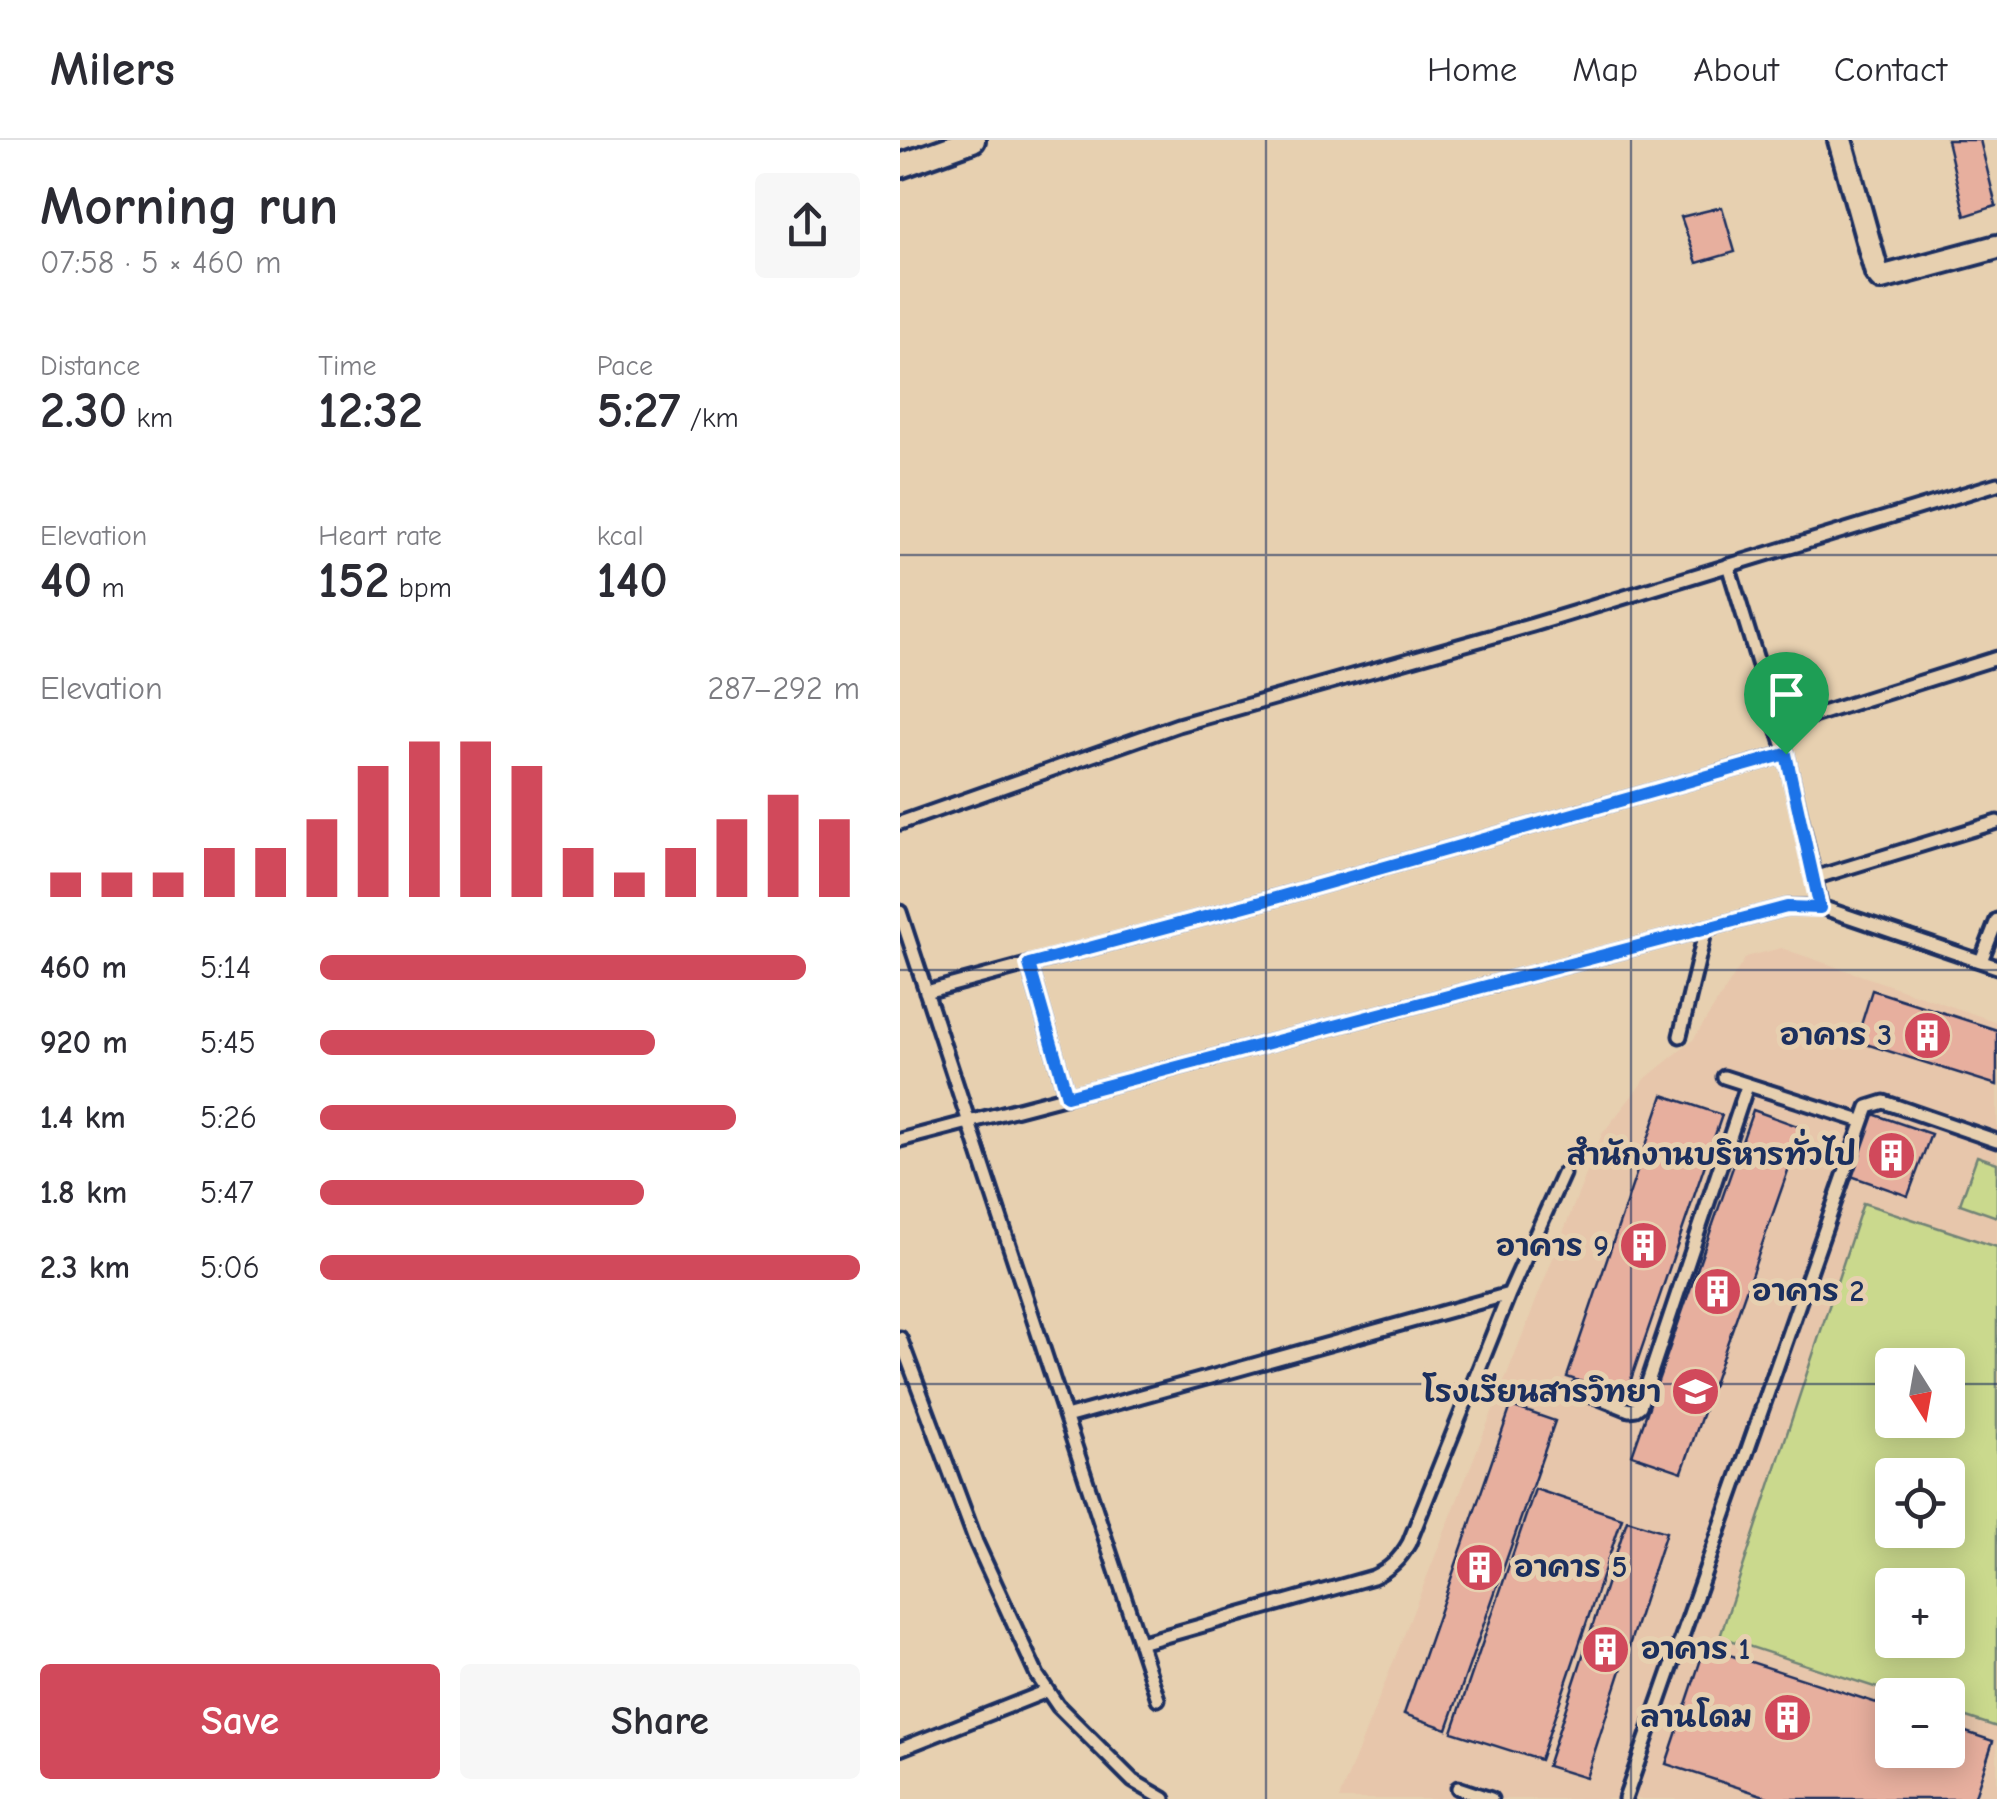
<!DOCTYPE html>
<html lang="en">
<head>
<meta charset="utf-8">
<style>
  :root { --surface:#fff; --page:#f7f7f7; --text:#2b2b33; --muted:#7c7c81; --line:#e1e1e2; --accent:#d1495b }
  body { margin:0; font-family:"Comic Neue","Playpen Sans Thai",sans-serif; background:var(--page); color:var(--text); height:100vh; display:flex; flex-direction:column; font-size:38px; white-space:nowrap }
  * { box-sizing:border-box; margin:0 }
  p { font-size:32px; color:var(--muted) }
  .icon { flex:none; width:55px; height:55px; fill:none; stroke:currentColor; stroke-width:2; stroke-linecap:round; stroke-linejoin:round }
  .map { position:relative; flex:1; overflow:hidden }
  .details { display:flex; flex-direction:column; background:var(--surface); width:900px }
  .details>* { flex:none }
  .needle { width:65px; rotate:169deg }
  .tools { position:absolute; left:975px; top:1208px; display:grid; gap:20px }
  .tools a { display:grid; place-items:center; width:90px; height:90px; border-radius:10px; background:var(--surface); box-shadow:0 5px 25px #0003; font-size:50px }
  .pin { position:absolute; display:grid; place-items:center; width:85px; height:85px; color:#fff; margin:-102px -42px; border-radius:50% 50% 50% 0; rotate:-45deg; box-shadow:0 0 10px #0007 }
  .pin .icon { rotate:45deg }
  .round { display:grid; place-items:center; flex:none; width:105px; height:105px; border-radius:10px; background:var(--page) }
  .summary { display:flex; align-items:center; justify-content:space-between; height:170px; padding:0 40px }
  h1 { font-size:55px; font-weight:700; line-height:75px }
  .stats { display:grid; grid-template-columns:repeat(3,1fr); gap:15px; height:170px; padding:10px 40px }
  .stats div { display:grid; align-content:center }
  .stats b { font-size:50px; font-weight:700 }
  .stats small { font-size:28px; font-weight:400 }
  .stats p { font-size:28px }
  .chart { height:280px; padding:20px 40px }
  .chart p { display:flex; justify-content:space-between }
  .chart svg { width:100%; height:180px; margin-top:10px; stroke:var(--accent); stroke-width:6 }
  .cta { display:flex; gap:20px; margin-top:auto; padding:20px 40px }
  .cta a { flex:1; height:115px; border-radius:10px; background:var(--accent); color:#fff; font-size:40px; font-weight:700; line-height:115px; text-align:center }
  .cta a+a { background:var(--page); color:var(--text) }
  ul { padding:0 40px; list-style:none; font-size:32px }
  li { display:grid; grid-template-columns:160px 120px 1fr; align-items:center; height:75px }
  li i { height:25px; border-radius:12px; background:var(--accent) }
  header { display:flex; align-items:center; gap:60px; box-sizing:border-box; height:140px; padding:0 50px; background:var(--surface); border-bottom:2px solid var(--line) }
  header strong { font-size:48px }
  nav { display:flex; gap:55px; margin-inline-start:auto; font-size:35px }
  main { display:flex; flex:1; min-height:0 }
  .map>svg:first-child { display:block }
</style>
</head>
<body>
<header>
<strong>Milers</strong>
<nav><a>Home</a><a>Map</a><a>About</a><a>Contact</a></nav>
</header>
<main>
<section class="details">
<div class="summary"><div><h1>Morning run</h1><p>07:58 · 5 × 460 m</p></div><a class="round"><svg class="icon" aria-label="share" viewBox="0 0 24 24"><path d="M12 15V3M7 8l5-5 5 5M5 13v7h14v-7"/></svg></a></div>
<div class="stats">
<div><p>Distance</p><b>2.30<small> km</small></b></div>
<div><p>Time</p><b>12:32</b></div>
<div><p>Pace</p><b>5:27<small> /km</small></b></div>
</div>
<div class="stats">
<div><p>Elevation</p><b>40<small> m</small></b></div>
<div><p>Heart rate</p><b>152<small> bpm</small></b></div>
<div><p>kcal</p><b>140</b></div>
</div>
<div class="chart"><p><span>Elevation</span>287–292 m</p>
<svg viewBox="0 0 160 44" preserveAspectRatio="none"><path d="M5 44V38M15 44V38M25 44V38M35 44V32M45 44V32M55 44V25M65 44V12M75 44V6M85 44V6M95 44V12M105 44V32M115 44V38M125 44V32M135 44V25M145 44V19M155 44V25"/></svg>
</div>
<ul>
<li><b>460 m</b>5:14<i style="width:90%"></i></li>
<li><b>920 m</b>5:45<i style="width:62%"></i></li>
<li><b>1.4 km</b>5:26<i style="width:77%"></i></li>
<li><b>1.8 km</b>5:47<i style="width:60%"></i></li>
<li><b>2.3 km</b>5:06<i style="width:100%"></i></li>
</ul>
<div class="cta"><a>Save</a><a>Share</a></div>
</section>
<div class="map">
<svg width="1097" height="1659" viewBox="0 0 1097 1659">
  <rect width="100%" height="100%" fill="#e7d0b0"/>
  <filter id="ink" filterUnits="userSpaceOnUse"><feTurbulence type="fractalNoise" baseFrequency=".01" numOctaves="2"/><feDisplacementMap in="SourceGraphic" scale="20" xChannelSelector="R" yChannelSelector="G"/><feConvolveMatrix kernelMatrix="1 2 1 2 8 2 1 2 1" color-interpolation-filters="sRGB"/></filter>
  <g filter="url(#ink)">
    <path fill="#e7c6ab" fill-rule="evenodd" d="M881,808L1097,882V1659H439L702,994L746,938L793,900L846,817ZM992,1225H1048V1280H992ZM992,1335H1048V1390H992ZM992,1445H1048V1500H992ZM992,1555H1048V1610H992Z"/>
    <path fill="#cad98d" stroke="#728476" stroke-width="2.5" fill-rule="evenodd" d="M1077,1016L1097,1023V1077L1060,1064Z
      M963,1063L1097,1107V1587L1048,1571V1555H999L820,1497ZM992,1225H1048V1280H992ZM992,1335H1048V1390H992ZM992,1445H1048V1500H992Z"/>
    <path fill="#e7af9e" stroke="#1b2f5e" stroke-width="2.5" d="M1047,0H1080L1096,66L1065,76Z
      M822,67L835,112L797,123L781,77Z
      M972,850L1097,890V945L956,901Z
      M763,955L822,975L725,1257L667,1237Z
      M853,970L903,988L782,1332L732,1315Z
      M973,974L1031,994L1008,1056L951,1036Z
      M611,1266L655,1281L547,1589L504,1574Z
      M635,1349L722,1378L640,1620L552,1592Z
      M727,1380L766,1392L686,1638L647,1626Z
      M805,1507L992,1568V1610H1048V1586L1093,1601L1074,1659H874L766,1624Z"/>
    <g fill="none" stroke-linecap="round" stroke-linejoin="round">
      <defs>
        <path id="service" d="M828,425L886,614L921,767
          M878,587L1097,518
          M0,683L278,585L633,485L1097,344
          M914,738L1097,682
          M0,772L258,1559
          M1081,821L1097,780
          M129,824L167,956
          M26,852L368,760L886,614
          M780,896L806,788
          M824,937L961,981
          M0,1000L887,767H921L1097,827
          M0,1198L76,1402L137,1535L158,1566L233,1641L264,1659
          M677,1249L729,1270L736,1269L740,1266L847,946
          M166,1277L609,1154
          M240,1503L473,1437C490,1429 500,1419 509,1403L609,1154L663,1034
          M0,1609L147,1551
          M558,1648L591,1659
          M725,1659L968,967L984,962L1097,1001"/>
        <path id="minor" d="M940,0L977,133L981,138L1097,107
          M0,26L73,0"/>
      </defs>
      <use href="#service" stroke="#1b2f5e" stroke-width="19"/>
      <use href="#minor" stroke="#1b2f5e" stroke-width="30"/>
      <use href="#service" stroke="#e7d0b0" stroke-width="11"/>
      <use href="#minor" stroke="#e7d0b0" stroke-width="22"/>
    </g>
  </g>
  <g fill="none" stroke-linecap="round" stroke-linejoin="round" filter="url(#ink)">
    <defs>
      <path id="route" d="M886,614L920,768L887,767L167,956L129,824L368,760Z"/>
    </defs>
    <use href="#route" stroke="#fff" stroke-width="20"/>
    <use href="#route" stroke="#1a73e8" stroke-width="12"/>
  </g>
  <path fill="none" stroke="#1b2f5e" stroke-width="2.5" stroke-opacity="0.55" d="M366,0V1659M731,0V1659M0,415H1097M0,830H1097M0,1244H992M1048,1244H1097"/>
  <defs>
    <symbol id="building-disc" viewBox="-11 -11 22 22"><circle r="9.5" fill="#d1495b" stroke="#e7d0b0"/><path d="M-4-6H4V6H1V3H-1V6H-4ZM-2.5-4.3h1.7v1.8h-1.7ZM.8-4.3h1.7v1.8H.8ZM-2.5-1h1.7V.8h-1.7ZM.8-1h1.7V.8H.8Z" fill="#fff"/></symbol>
    <symbol id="school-disc" viewBox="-11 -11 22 22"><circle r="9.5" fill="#d1495b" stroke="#e7d0b0"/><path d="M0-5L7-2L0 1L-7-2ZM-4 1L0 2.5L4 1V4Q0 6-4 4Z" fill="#fff"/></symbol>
  </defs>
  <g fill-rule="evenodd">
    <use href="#building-disc" x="1000" y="868" width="55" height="55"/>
    <use href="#building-disc" x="964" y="988" width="55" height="55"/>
    <use href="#building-disc" x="716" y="1078" width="55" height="55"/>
    <use href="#building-disc" x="790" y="1124" width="55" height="55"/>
    <use href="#school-disc" x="768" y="1224" width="55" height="55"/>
    <use href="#building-disc" x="552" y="1400" width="55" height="55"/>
    <use href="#building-disc" x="678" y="1482" width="55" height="55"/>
    <use href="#building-disc" x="860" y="1550" width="55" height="55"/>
  </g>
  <g text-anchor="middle" stroke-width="10" stroke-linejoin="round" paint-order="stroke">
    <g font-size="30" font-weight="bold" fill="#1b2f5e" stroke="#e7d0b0" text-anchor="end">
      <text x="992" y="905">อาคาร 3</text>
      <text x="956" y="1025">สำนักงานบริหารทั่วไป</text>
      <text x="709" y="1116">อาคาร 9</text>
      <text x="852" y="1161" text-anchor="start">อาคาร 2</text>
      <text x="761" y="1262">โรงเรียนสารวิทยา</text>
      <text x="614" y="1437" text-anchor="start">อาคาร 5</text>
      <text x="741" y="1519" text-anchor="start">อาคาร 1</text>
      <text x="852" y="1587">ลานโดม</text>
    </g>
  </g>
</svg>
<div class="tools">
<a><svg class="needle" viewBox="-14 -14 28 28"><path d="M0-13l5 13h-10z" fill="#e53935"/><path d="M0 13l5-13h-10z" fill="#7c7c81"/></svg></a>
<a><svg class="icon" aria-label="locate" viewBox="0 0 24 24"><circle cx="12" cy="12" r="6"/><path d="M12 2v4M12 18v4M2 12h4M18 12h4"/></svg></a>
<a>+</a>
<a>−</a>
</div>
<div class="pin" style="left:886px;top:614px;background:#1e9e55"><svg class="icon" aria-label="arrive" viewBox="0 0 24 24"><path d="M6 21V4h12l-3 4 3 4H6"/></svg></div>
</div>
</main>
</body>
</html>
